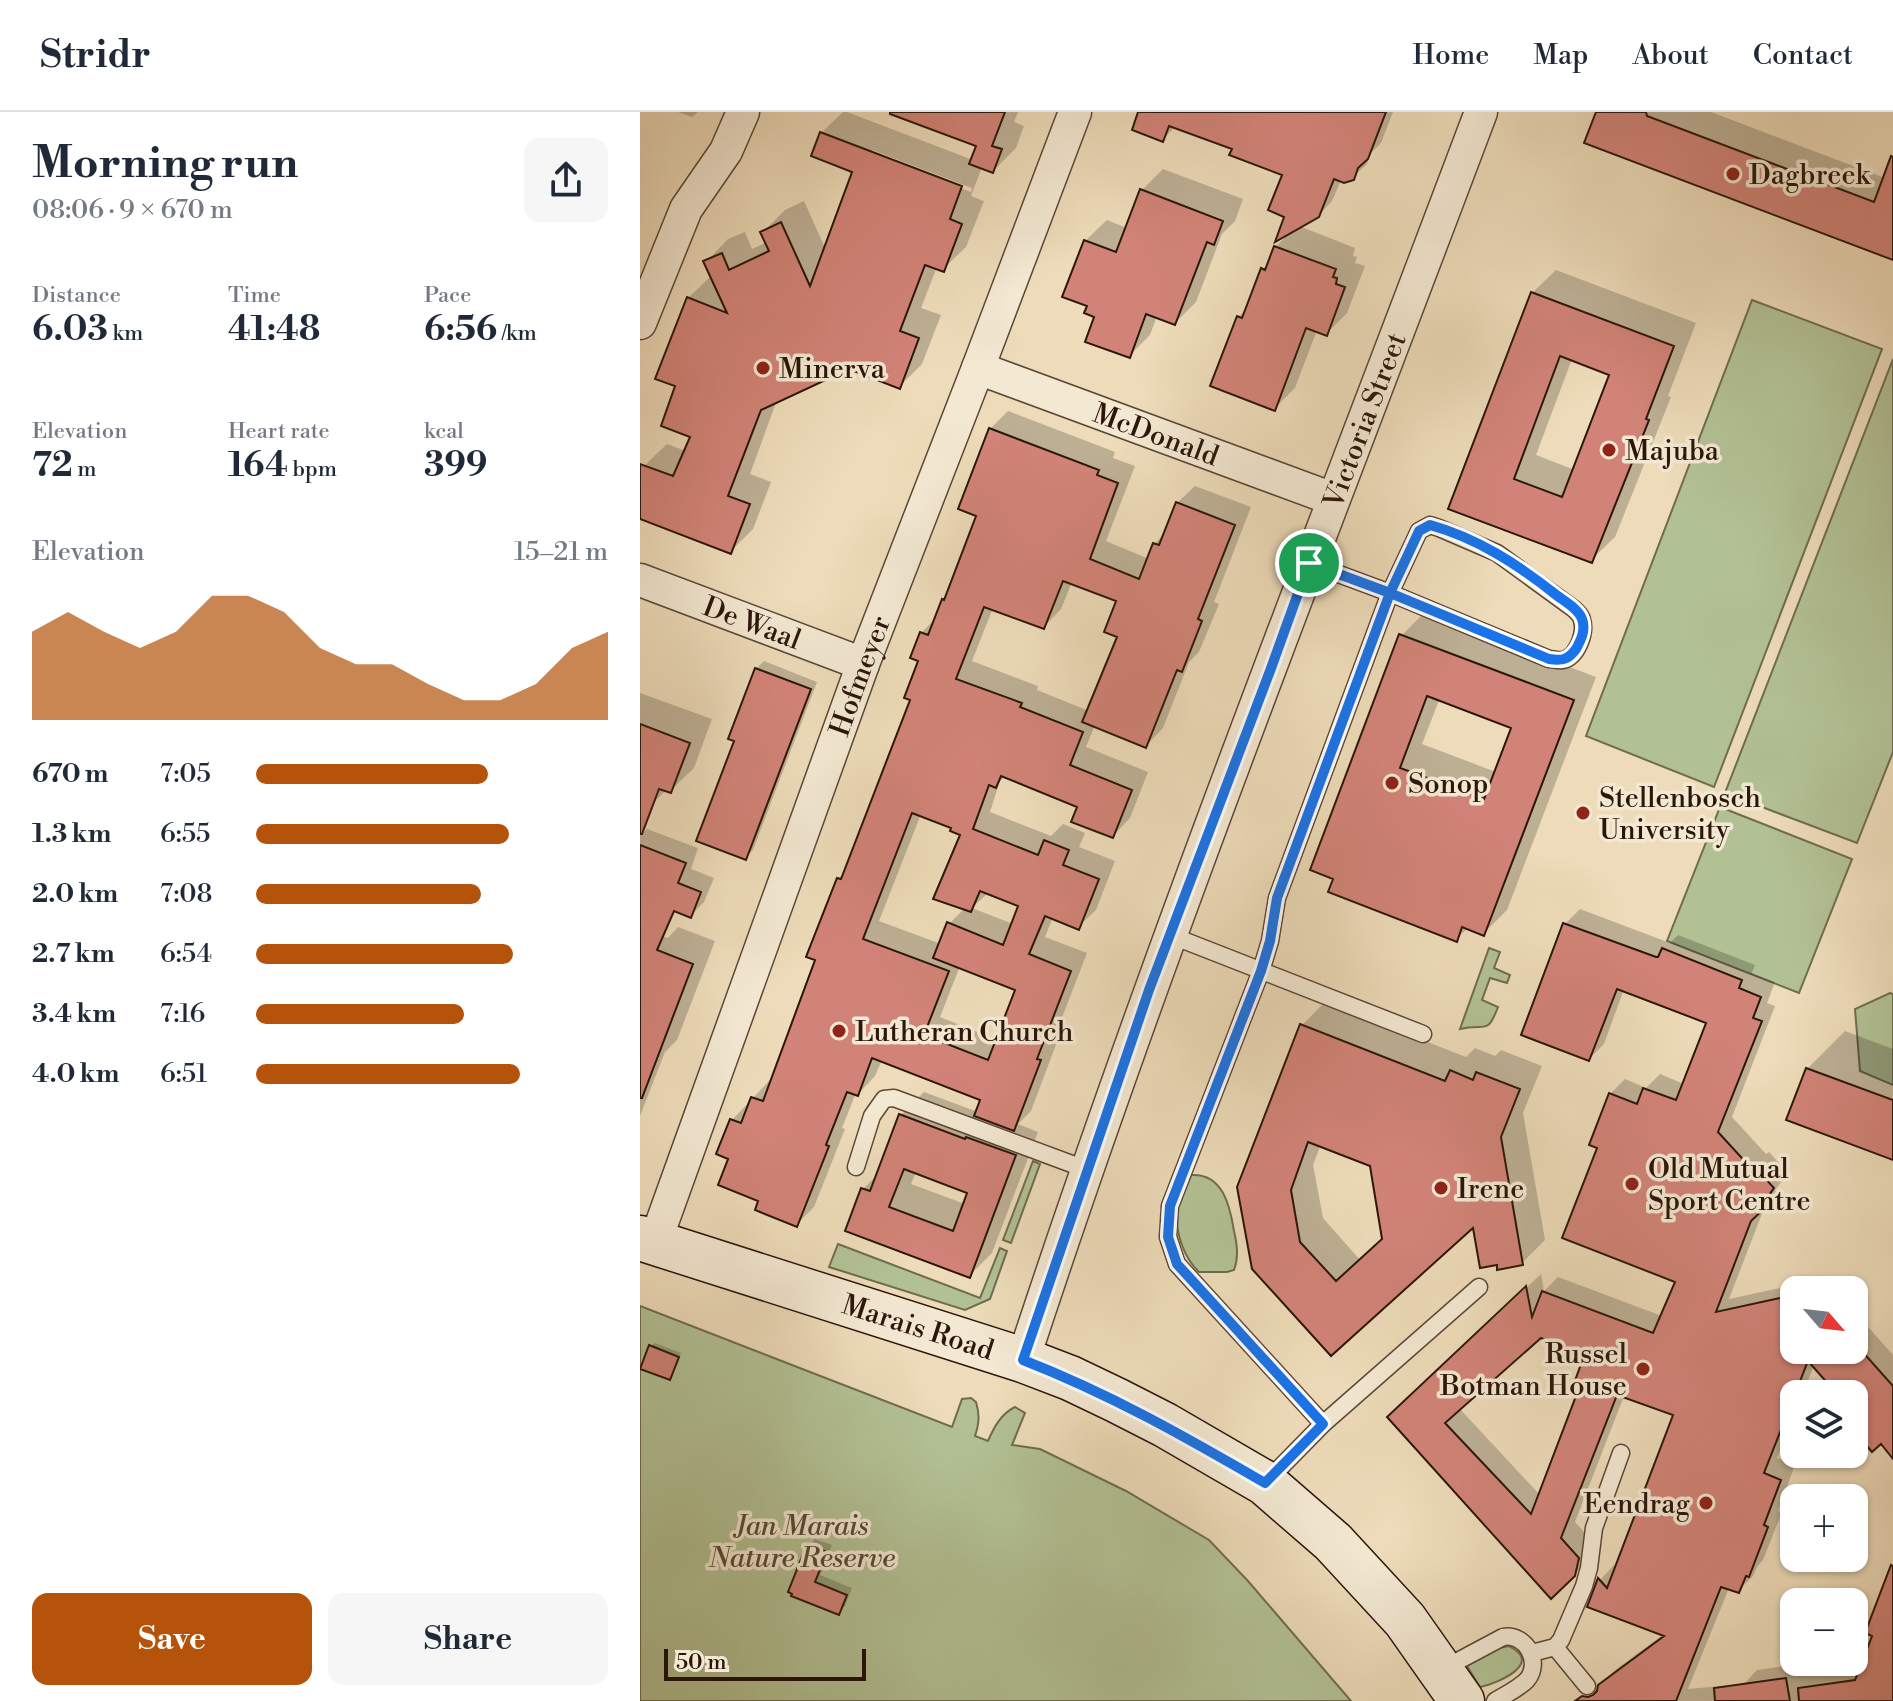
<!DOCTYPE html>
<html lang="en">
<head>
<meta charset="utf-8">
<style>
  :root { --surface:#fff; --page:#f6f6f7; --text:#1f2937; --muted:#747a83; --line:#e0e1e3; --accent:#b45309 }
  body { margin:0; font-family:"Libre Bodoni",serif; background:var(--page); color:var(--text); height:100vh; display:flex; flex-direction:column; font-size:30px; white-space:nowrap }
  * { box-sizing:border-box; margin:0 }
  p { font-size:26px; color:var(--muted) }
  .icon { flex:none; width:44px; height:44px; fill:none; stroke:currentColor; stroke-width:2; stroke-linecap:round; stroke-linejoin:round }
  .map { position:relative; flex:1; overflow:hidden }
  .sheet { display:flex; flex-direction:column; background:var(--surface); width:640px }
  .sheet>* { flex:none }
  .needle { width:52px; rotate:118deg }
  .tools { position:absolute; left:1140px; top:1164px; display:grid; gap:16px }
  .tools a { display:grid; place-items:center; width:88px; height:88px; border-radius:16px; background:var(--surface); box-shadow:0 2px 6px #0004; font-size:40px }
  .scale { position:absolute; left:24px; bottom:20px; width:202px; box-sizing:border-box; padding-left:8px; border:4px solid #2c160a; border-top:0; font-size:22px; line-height:28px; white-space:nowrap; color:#2c160a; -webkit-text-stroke:6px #f3e8d2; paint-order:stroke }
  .pin { position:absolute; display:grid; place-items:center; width:68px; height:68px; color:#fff; margin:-34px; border:4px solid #fff; border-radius:50%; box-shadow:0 2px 8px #0007 }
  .round { display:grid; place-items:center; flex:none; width:84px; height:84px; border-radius:16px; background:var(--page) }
  .overview { display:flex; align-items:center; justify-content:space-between; height:136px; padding:0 32px }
  h1 { font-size:44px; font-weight:700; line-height:60px }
  .stats { display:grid; grid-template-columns:repeat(3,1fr); gap:12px; height:136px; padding:8px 32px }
  .stats div { display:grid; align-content:center }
  .stats b { font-size:34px; font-weight:700 }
  .stats small { font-size:22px; font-weight:400 }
  .stats p { font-size:22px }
  .chart { height:224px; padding:16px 32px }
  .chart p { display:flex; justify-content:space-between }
  .chart svg { width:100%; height:144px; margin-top:8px; fill:var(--accent); opacity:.7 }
  .action { display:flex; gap:16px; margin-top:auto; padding:16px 32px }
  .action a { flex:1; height:92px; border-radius:16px; background:var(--accent); color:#fff; font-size:32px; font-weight:700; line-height:92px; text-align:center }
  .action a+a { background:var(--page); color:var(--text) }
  ul { padding:0 32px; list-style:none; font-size:26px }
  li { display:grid; grid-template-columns:128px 96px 1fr; align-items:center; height:60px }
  li i { height:20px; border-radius:10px; background:var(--accent) }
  header { display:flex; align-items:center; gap:48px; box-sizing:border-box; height:112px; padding:0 40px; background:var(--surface); border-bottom:2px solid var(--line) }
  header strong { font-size:38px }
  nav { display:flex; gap:44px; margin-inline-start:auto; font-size:28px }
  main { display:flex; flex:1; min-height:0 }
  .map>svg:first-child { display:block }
</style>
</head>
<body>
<header>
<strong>Stridr</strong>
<nav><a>Home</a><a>Map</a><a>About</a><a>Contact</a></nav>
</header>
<main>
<section class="sheet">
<div class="overview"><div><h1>Morning run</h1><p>08:06 · 9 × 670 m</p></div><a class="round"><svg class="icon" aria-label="share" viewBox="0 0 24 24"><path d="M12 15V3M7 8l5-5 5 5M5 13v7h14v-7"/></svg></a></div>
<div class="stats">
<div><p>Distance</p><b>6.03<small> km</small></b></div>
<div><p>Time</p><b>41:48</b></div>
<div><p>Pace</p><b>6:56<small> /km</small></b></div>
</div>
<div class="stats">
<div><p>Elevation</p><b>72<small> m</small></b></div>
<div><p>Heart rate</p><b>164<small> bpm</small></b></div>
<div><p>kcal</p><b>399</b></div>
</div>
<div class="chart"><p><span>Elevation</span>15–21 m</p>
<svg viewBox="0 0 160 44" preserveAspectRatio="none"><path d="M0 44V17L10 11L20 17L30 22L40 17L50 6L60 6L70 11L80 22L90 27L100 27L110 33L120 38L130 38L140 33L150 22L160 17V44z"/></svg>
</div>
<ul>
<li><b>670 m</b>7:05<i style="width:66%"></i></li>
<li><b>1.3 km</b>6:55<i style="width:72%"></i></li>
<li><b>2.0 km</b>7:08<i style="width:64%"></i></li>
<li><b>2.7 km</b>6:54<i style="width:73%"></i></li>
<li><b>3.4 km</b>7:16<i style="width:59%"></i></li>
<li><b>4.0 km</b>6:51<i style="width:75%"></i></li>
</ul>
<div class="action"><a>Save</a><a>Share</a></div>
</section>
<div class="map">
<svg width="1253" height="1589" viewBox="0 0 1253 1589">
  <rect width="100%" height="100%" fill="#eddbb9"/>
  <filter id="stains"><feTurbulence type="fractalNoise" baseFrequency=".0025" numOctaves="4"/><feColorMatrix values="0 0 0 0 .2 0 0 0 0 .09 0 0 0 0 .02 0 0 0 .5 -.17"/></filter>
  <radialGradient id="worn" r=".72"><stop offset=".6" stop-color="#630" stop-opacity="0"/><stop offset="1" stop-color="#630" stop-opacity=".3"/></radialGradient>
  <path fill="#b2c194" stroke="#6f6c4f" stroke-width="2" d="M1112,188L1242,237L1074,675L946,624Z
    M1253,247V640L1217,731L1085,681Z
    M1080,695L1212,747L1159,881L1027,829Z
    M849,836L860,840L854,856L870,863L867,871L850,866L842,888L858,895C847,924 846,911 820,917Z
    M1250,881L1253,882V973L1220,959L1215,897Z
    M393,1049L400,1052L371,1131L363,1128Z
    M551,1063C583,1061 590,1094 594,1119C597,1132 599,1145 594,1158L587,1160H559C544,1146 535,1120 537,1100C539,1088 546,1075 551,1063Z
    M198,1132L340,1186L360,1136L367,1139L350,1187L325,1198L189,1155Z
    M0,1194L312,1315L322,1287L331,1286L336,1290C340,1303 339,1312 335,1324L348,1329C354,1315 361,1302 375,1295L385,1301L372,1333L400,1337L486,1379L569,1428L608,1469L711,1589H0Z
    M869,1534C904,1551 859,1571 840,1575L827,1554L854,1537Z"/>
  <path fill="#0003" fill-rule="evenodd" d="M38,0H58L52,5Z
    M203,0H207L333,48L339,33L249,0H378L374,10L384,14L376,36L353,59L342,55L331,84L344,89L326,135L303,157L297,155L281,196L301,203L282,252L260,274L209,255L137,288L110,362L131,370L113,417L90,440L0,405V366L4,354L27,332L46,339L53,324L38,273L48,186L72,163L66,150L88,127L105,120L112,137L127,130L123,120L145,98L164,89L186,138L215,59L181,21ZM232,38L332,76L331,80L232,42Z
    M501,0H753L741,31L730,42L727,52L712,66L701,68L692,89L678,104L659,114L715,136L713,144L717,145L715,151L725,154L707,201L686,222L677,218L655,276L634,297L599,205L608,195L622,158L630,150L636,135L648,122L645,62L594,36L536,14L522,28Z
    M958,0H1071L1245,66L1253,44V146Z
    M523,57L603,87L595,109L582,122L556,190L535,211L517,204L510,223L489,244L449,193L445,129L467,108L487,116L502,78Z
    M916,158L1056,211L1028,284L1031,285L975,425L951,448L811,396L892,181ZM932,247L971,261L935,358L896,343Z
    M368,299L475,340L473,346L495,354L466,429L509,447L514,432L526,420L537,391L555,374L611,395L574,490L579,492L559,540L549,550L523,616L506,634L455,613L446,635L508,660L490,706L473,724L440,693L366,664L360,669L350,700L411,724L423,712L445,721L439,735L475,749L456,798L438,815L413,805L405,825L447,841L413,929L417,930L391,999L378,1012L398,1020L352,1141L329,1164L223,1077L239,1061L261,1003L284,980L338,1000L343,987L242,948L235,964L218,982L216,981L202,1016L205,1017L174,1095L157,1112L121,1088L91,1046L92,1008L130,968L132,969L177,847L199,767L206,760L272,587L281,548V521L296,506L303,488L308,483L339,403L350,317ZM432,470L479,488V524L449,599L397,578L398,574L332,549L353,496L404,515L421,497ZM281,702L314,714L322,722L325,796L309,812L301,832L239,809ZM349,780L381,792L373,812L332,796ZM320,854L378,876L358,928L300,905ZM276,1060L330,1080L325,1092L271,1072Z
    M785,500L956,565L867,798L844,821L828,816L816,827L690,779L761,524ZM800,586L873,614L856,660L782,632Z
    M124,549L177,570L113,738L105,746L97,628L116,557Z
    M0,581L72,607L54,656L30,679L26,678L12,692L0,687Z
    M7,717L58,736L51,757L74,766L64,790L50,804L0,772V720L3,721Z
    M940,797L1030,831L1038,823L1115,853L1112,861L1135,870L1127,891L1135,894L1092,1005L1126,1042L1129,1040L1148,1061L1135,1078L1138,1081L1125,1094L1089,1187L1173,1169L1175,1178H1154V1238H1214V1199L1253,1243V1344L1241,1330L1214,1316V1282H1200L1174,1253L1163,1282H1154V1304L1137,1346L1155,1353L1138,1399L1142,1400L1123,1448L1117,1455L1113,1464L1098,1479L1089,1476L1048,1577L1104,1572L1117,1558L1160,1552L1162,1563L1222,1555L1235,1523L1228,1520L1253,1454V1589H959L960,1573L975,1558L1024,1522L950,1494L960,1468L974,1453L977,1457L1035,1302L984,1284L935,1410L953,1430L949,1447L934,1463L764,1291L901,1162L904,1179L918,1165L1022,1204L1037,1169L959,1035L970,982L985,967L1006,976L1020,962L1044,972L1069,910L984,877L964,932L949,947L883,922L925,812ZM900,1224L947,1243L941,1275L900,1383L819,1296Z
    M38,815L75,829L37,928L25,940L0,1004V816L28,826Z
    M685,890L826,945L835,936L855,944L861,938L902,954L883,1001L905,1128L882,1151L834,1112L692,1241L614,1156L662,913ZM681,1032L732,1052L744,1126L720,1148L683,1106L673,1053Z
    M1205,919L1253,937V1046L1167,957Z
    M15,1231L41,1241L33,1262L29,1266L11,1234Z
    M175,1427L192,1433L180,1463L212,1476L205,1494L198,1501L153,1483L169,1433Z"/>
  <path fill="#d18377" stroke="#2c160a" stroke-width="2" fill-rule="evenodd" d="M250,0H365L352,34L362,37L353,61L329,52L336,34L250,2Z
    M498,0H746L728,47L718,56L714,68L704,71L694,67L679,105L635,130L644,105L628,98L642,63L589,43L592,37L529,14L523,30L492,18Z
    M956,0H1006L1007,4L1234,90L1251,44L1253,45V148L944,31Z
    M180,20L322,74L310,107L322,112L304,160L285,153L260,219L279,226L260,277L209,257L121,298L88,384L110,392L91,442L0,407V352L33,364L50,325L21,314L35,274L15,267L47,185L87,201L63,149L82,141L89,158L129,139L120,120L141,110L170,174L212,60L171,44Z
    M500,77L583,109L574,133L567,130L535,213L506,202L490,246L445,230L454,205L444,201L447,194L422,185L444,128L476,140Z
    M634,134L696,157L693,165L697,166L696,172L705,175L687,224L666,216L635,299L570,274L597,204L602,206L621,156L625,158Z
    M891,180L1034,234L1006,307L1009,308L952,451L808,397ZM920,244L969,263L922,385L874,367Z
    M349,316L459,358L457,363L478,371L450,447L499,467L513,431L519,433L536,390L595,413L558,507L562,509L542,560L537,558L506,636L442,610L477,525L464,520L476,489L423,469L404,517L344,495L316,567L382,591L380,595L443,620L430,653L492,678L473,726L431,710L437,695L361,664L356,676L349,673L333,717L398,743L404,728L429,738L423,753L459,767L439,818L405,804L389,842L431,859L397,947L401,948L374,1019L334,1004L340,988L232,946L218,984L207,980L186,1033L189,1034L157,1115L115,1098L118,1089L78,1073L88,1047L76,1042L90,1007L101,1011L111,985L123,989L175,848L166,845L197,766L201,767L270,588L264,586L278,549L270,546L280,520L288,523L302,487L304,488L336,404L318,397ZM272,701L311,716L310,719L320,723L293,787L331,800L340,779L378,794L363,833L307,810L293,846L375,878L348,948L284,923L309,859L223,827Z
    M759,522L934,588L844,824L822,815L817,830L688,780L693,767L670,758ZM787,584L871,616L844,687L760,656Z
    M115,556L171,577L106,748L56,729L94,629L88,627Z
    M0,612L50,631L31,681L19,677L2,722H0Z
    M0,733L46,751L38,771L61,780L51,806L34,799L17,838L53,852L2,986H0Z
    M923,811L1016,845H1018L1022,836L1102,868L1099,876L1121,885L1113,906L1122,909L1078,1020L1110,1055L1113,1053L1134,1076L1122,1093L1125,1096L1111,1109L1076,1200L1154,1183V1238H1221L1253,1274V1347L1241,1332L1232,1340L1214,1319V1282H1197L1168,1249L1124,1361L1141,1368L1124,1413L1128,1415L1109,1465L1106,1464L1099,1481L1081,1475L1036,1589H935L942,1584L948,1585L953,1583L957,1579L958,1573L1024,1524L947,1495L958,1466L967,1476L1033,1303L977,1283L921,1426L939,1446L935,1464L911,1487L747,1305L886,1174L892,1205L902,1179L1013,1221L1035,1170L922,1126L957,1036L949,1033L969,981L997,992L1003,976L1036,988L1066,911L977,877L949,949L881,923ZM901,1226L944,1244L933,1274L939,1276L891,1402L805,1311Z
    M660,912L805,969L810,958L833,968L836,960L880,977L861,1025L883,1153L857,1158V1153L840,1156L833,1116L691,1244L612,1157L597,1075ZM668,1030L730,1054L742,1127L696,1169L660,1130L651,1078Z
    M1166,956L1253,988V1048L1146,1008Z
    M259,1002L325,1027L326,1025L376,1043L330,1166L205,1119L221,1076L230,1079ZM264,1057L327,1081L313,1119L249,1095Z
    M9,1233L39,1245L30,1268L0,1257Z
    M167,1432L187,1440L175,1470L207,1483L199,1503L151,1484L152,1482L148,1480Z
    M1251,1453L1253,1454V1589H1159L1158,1576L1215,1568L1232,1524L1225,1521Z
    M1146,1566L1150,1589H1075L1074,1576Z"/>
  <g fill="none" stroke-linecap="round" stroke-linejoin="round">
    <defs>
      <path id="lane" d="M669,451L750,481L909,547C913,547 919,549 923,548C937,545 946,521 942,508C941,503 938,501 934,497L857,441L799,416L790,413L779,419L750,481L637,786L630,829L621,859L530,1094L528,1125L537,1152L683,1312
        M530,823L783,922
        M216,1055L232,1004L244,987L254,986L448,1058
        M625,1371L683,1312L839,1175
        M915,1535L947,1574
        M892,1541L915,1535L921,1528L944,1474L949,1456L954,1416L981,1341
        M803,1557L863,1525C886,1521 902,1550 887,1568C878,1577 865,1583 855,1589"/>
      <g id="street">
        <path d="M0,211L46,97L86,39L103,0"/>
        <path id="s1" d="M338,256L693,387"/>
        <path id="s2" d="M0,468L223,552"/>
        <path id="s3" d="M15,1130L223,552L338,256L435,0"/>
        <path id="s4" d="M383,1248C521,827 685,415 841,0"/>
      </g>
      <g id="secondary">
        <path id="s5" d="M0,1126L383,1248L430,1266L476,1288L525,1313L625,1371L693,1430L765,1508L822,1589"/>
      </g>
    </defs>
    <use href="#lane" stroke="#5c4736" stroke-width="19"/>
    <use href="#street" stroke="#5c4736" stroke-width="35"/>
    <use href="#secondary" stroke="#2c160a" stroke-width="47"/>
    <use href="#lane" stroke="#f3e8d2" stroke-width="16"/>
    <use href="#street" stroke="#f3e8d2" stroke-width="32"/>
    <use href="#secondary" stroke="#f3e8d2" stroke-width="44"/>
  </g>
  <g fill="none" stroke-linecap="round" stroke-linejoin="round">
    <defs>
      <path id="route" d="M669,451L630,559L509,878L383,1248C470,1282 544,1324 625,1371L683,1312L537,1152L528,1125L530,1094L621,859L630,829L637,786L750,481L779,419L790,413C837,426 877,452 915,482C924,489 939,497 942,507C946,518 941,528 936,537C928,548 922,549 909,547L750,481L669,451"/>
    </defs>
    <use href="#route" stroke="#fff" stroke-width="16"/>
    <use href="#route" stroke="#1a73e8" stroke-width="10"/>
  </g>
  <g fill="#8f2418" stroke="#f3e8d2" stroke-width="3">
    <circle cx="1093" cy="62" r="8"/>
    <circle cx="123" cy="256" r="8"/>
    <circle cx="969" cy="338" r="8"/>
    <circle cx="752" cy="671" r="8"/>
    <circle cx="943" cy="701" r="8"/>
    <circle cx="199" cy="919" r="8"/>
    <circle cx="992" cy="1072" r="8"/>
    <circle cx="801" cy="1076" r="8"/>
    <circle cx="1003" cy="1257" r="8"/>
    <circle cx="1066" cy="1391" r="8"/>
  </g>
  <g text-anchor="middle" stroke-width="7" stroke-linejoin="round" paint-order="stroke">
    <g font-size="28" fill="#2c160a" stroke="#f3e8d2" text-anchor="start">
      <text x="1109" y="72">Dagbreek</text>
      <text x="139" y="266">Minerva</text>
      <text x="985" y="348">Majuba</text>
      <text x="768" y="681">Sonop</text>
      <text x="959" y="695">Stellenbosch<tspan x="959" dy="32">University</tspan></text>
      <text x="215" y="929">Lutheran Church</text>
      <text x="1008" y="1066">Old Mutual<tspan x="1008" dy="32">Sport Centre</tspan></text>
      <text x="817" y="1086">Irene</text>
      <text x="987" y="1251" text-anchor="end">Russel<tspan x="987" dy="32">Botman House</tspan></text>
      <text x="1050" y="1401" text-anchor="end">Eendrag</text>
    </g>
    <g font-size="28" fill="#2c160a" stroke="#f3e8d2">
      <text dy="10" stroke="none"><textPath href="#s4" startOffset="1000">Victoria Street</textPath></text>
      <text dy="10" stroke="none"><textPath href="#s1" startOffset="190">McDonald</textPath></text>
      <text dy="10" stroke="none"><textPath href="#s2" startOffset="120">De Waal</textPath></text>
      <text dy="10" stroke="none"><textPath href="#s3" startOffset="602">Hofmeyer</textPath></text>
      <text dy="10" stroke="none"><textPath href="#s5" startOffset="292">Marais Road</textPath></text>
    </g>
    <g font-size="28" font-style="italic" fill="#544933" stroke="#f3e8d2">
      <text x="162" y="1423">Jan Marais<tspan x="162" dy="32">Nature Reserve</tspan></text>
    </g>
  </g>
  <rect width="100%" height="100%" filter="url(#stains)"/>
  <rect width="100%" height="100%" fill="url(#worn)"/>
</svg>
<div class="tools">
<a><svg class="needle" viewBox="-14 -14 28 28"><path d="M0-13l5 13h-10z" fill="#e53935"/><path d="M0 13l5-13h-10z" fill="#747a83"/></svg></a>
<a><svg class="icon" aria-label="layers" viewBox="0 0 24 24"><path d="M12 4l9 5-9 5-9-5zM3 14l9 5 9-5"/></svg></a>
<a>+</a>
<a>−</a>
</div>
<div class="scale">50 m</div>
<div class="pin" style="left:669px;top:451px;background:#1e9e55"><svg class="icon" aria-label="arrive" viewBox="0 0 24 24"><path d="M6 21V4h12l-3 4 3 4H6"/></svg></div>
</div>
</main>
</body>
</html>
